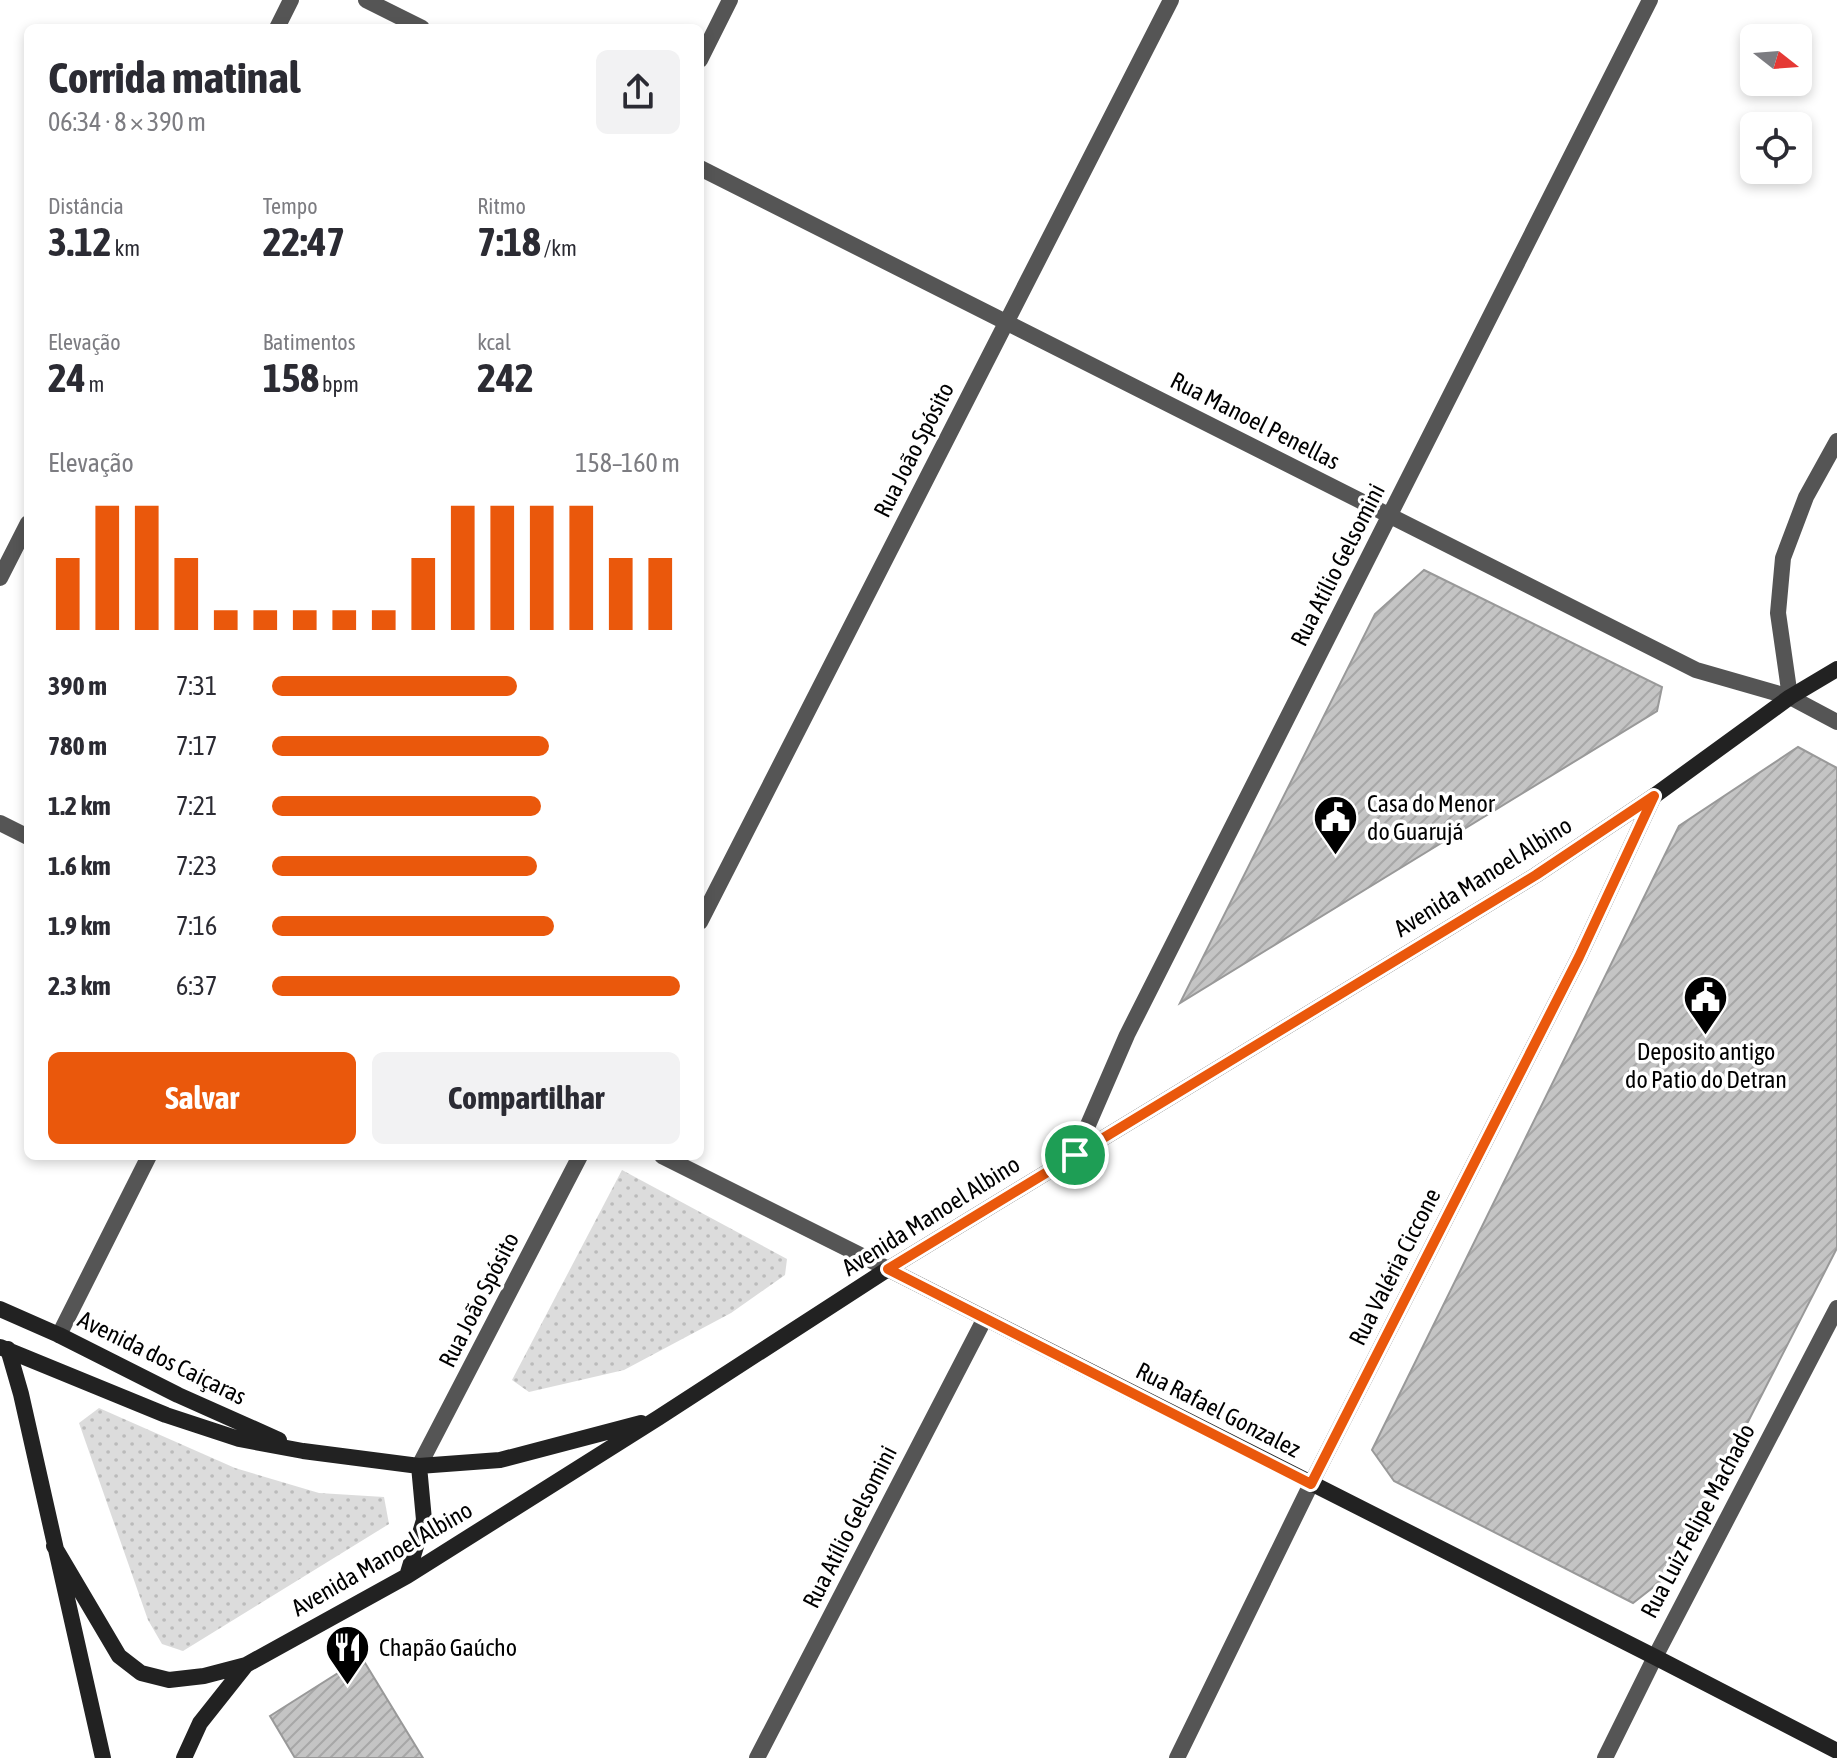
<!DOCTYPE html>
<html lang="pt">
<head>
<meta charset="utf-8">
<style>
  :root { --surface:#fff; --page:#f2f2f3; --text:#2b2b33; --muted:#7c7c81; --accent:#ea580c }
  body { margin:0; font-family:"Asap Condensed",sans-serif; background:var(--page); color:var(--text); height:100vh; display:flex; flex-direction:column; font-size:30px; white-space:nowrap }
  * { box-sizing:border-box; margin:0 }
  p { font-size:26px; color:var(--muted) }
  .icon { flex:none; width:44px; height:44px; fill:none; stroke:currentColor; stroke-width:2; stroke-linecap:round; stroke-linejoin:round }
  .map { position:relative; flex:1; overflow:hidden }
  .drawer { position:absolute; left:24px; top:24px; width:680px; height:1136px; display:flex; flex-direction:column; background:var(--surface); border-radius:12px; box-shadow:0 4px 12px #0003 }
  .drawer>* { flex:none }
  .needle { width:52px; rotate:107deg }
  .buttons { position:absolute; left:1740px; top:24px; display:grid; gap:16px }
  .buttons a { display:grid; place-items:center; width:72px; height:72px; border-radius:12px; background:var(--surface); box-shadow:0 4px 12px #0003; font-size:40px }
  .pin { position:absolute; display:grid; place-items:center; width:68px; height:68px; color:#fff; margin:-34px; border:4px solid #fff; border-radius:50%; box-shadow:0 2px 8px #0007 }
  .round { display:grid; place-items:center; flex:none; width:84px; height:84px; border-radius:12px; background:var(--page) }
  .head { display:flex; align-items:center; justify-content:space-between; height:136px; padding:0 24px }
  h1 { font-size:44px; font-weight:700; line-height:60px }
  .figures { display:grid; grid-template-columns:repeat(3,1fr); gap:12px; height:136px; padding:8px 24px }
  .figures div { display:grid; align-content:center }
  .figures b { font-size:40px; font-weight:700 }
  .figures small { font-size:22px; font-weight:400 }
  .figures p { font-size:22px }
  .chart { height:224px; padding:16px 24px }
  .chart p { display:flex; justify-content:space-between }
  .chart svg { width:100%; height:144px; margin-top:8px; stroke:var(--accent); stroke-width:6 }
  .action { display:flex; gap:16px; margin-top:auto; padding:16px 24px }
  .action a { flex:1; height:92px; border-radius:12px; background:var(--accent); color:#fff; font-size:32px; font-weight:700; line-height:92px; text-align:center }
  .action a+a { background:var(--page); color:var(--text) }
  ul { padding:0 24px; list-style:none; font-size:26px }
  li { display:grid; grid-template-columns:128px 96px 1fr; align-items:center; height:60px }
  li i { height:20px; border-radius:10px; background:var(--accent) }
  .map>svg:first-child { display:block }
</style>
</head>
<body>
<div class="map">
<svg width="1837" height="1758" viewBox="0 0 1837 1758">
  <defs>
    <pattern id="park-dots" width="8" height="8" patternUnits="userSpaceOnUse" patternTransform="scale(2)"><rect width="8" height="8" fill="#dcdcdc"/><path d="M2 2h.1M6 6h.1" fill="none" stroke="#bbb" stroke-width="1.8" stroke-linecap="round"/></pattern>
    <pattern id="building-hatch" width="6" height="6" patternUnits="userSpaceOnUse" patternTransform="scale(2)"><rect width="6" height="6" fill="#c4c4c4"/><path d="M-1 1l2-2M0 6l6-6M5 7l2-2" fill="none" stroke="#a7a7a7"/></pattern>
  </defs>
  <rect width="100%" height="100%" fill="#fff"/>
  <path fill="url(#park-dots)" d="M622,1170L787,1259L785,1275L731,1313L624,1370L529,1392L512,1380Z
    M99,1408L235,1468L319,1493L384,1497L389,1524L183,1651L162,1644L148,1620L79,1423Z"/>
  <path fill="url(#building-hatch)" stroke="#999" stroke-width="2" d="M1424,570L1662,687L1657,711L1180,1003L1375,614Z
    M1798,747L1837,768V1248L1670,1574L1633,1603L1394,1481L1372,1450L1679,826Z
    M362,1658L423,1758H295L270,1716Z"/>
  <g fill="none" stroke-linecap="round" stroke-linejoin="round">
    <path stroke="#555" stroke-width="16" d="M366,0L422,28
      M277,28L291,0
      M700,60L730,0
      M700,168L1696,670L1790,697L1837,722
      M0,578L28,523
      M1790,697L1778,613L1783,558L1806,497L1837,441
      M0,823L28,837
      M700,922L1171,0
      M1075,1155L1127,1035L1650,0
      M662,1156L888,1269
      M59,1335L149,1156
      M419,1466L580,1156
      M757,1758L985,1318
      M1177,1758L1311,1484L1579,957L1654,796
      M1605,1758L1655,1657L1837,1308"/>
    <path stroke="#222" stroke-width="16" d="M888,1269L1655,1657L1837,1751
      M0,1309L59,1335L178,1395L279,1440
      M0,1347L166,1415L239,1439L303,1451L419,1466L500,1460L641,1423
      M8,1349L21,1394L103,1758
      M54,1546L119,1656L141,1673L169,1680L204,1676L246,1665L407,1576L658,1418L888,1269L1536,875L1654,796L1790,697L1837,669
      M407,1576L424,1520L419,1466
      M184,1758L200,1723L246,1665"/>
  </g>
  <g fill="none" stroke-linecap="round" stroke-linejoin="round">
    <defs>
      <path id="route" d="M1654,796L1579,957L1311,1484L888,1269L1536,875Z"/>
    </defs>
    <use href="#route" stroke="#fff" stroke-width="16"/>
    <use href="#route" stroke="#ea580c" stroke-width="10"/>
  </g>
  <defs>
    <symbol id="civic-pin" viewBox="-11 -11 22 30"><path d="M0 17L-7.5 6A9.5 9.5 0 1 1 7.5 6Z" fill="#000" stroke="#fff"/><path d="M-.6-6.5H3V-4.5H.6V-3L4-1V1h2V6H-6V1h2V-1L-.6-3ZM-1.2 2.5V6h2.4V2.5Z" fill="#fff"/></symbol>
    <symbol id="restaurant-pin" viewBox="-11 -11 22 30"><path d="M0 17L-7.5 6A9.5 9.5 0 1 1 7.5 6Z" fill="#000" stroke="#fff"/><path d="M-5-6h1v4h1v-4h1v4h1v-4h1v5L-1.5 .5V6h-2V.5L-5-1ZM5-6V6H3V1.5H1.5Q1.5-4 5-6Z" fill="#fff"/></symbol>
  </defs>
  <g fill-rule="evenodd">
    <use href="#civic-pin" x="1310" y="792" width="51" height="69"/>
    <use href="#civic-pin" x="1680" y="972" width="51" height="69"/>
    <use href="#restaurant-pin" x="322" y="1622" width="51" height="69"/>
  </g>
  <g text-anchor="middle" stroke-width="7" stroke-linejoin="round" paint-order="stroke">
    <g font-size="24" fill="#000" stroke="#fff">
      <text transform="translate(1255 421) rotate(27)" y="8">Rua Manoel Penellas</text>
      <text transform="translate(914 450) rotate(-63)" y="8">Rua João Spósito</text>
      <text transform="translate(1338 565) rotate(-63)" y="8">Rua Atílio Gelsomini</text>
      <text transform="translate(1483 877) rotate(-32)" y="8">Avenida Manoel Albino</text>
      <text transform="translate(931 1216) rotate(-32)" y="8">Avenida Manoel Albino</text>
      <text transform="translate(1395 1267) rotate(-63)" y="8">Rua Valéria Ciccone</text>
      <text transform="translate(479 1300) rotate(-63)" y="8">Rua João Spósito</text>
      <text transform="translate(162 1358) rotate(26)" y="8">Avenida dos Caiçaras</text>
      <text transform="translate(1218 1410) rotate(27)" y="8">Rua Rafael Gonzalez</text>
      <text transform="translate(1698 1521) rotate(-62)" y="8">Rua Luiz Felipe Machado</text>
      <text transform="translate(850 1527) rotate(-63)" y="8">Rua Atílio Gelsomini</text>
      <text transform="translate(382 1559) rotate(-30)" y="8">Avenida Manoel Albino</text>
    </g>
    <g font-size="24" fill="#000" stroke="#fff" text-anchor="start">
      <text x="1367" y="812">Casa do Menor<tspan x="1367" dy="28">do Guarujá</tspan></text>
      <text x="1706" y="1060" text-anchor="middle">Deposito antigo<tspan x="1706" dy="28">do Patio do Detran</tspan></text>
      <text x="379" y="1656">Chapão Gaúcho</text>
    </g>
  </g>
</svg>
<div class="buttons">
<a><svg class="needle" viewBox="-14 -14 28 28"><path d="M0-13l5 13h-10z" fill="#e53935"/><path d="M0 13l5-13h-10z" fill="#7c7c81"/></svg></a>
<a><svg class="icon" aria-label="locate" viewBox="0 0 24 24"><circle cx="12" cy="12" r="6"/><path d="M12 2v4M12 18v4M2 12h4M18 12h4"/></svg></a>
</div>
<div class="pin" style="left:1075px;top:1155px;background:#1e9e55"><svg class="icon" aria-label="arrive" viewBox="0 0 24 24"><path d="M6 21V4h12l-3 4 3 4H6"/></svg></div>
<section class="drawer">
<div class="head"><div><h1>Corrida matinal</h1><p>06:34 · 8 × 390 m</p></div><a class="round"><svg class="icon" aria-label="share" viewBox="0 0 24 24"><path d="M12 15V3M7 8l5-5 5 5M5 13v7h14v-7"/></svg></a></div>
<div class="figures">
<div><p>Distância</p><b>3.12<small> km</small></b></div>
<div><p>Tempo</p><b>22:47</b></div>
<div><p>Ritmo</p><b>7:18<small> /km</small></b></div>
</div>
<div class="figures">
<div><p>Elevação</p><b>24<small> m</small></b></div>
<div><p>Batimentos</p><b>158<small> bpm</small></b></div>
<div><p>kcal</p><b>242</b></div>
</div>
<div class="chart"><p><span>Elevação</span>158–160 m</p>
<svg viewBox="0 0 160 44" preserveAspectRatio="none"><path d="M5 44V22M15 44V6M25 44V6M35 44V22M45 44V38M55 44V38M65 44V38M75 44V38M85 44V38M95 44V22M105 44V6M115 44V6M125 44V6M135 44V6M145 44V22M155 44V22"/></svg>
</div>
<ul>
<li><b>390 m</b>7:31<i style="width:60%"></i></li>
<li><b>780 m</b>7:17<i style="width:68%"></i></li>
<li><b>1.2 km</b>7:21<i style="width:66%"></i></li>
<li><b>1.6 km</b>7:23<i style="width:65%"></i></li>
<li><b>1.9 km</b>7:16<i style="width:69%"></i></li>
<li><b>2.3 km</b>6:37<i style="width:100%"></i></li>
</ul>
<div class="action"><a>Salvar</a><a>Compartilhar</a></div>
</section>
</div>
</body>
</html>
